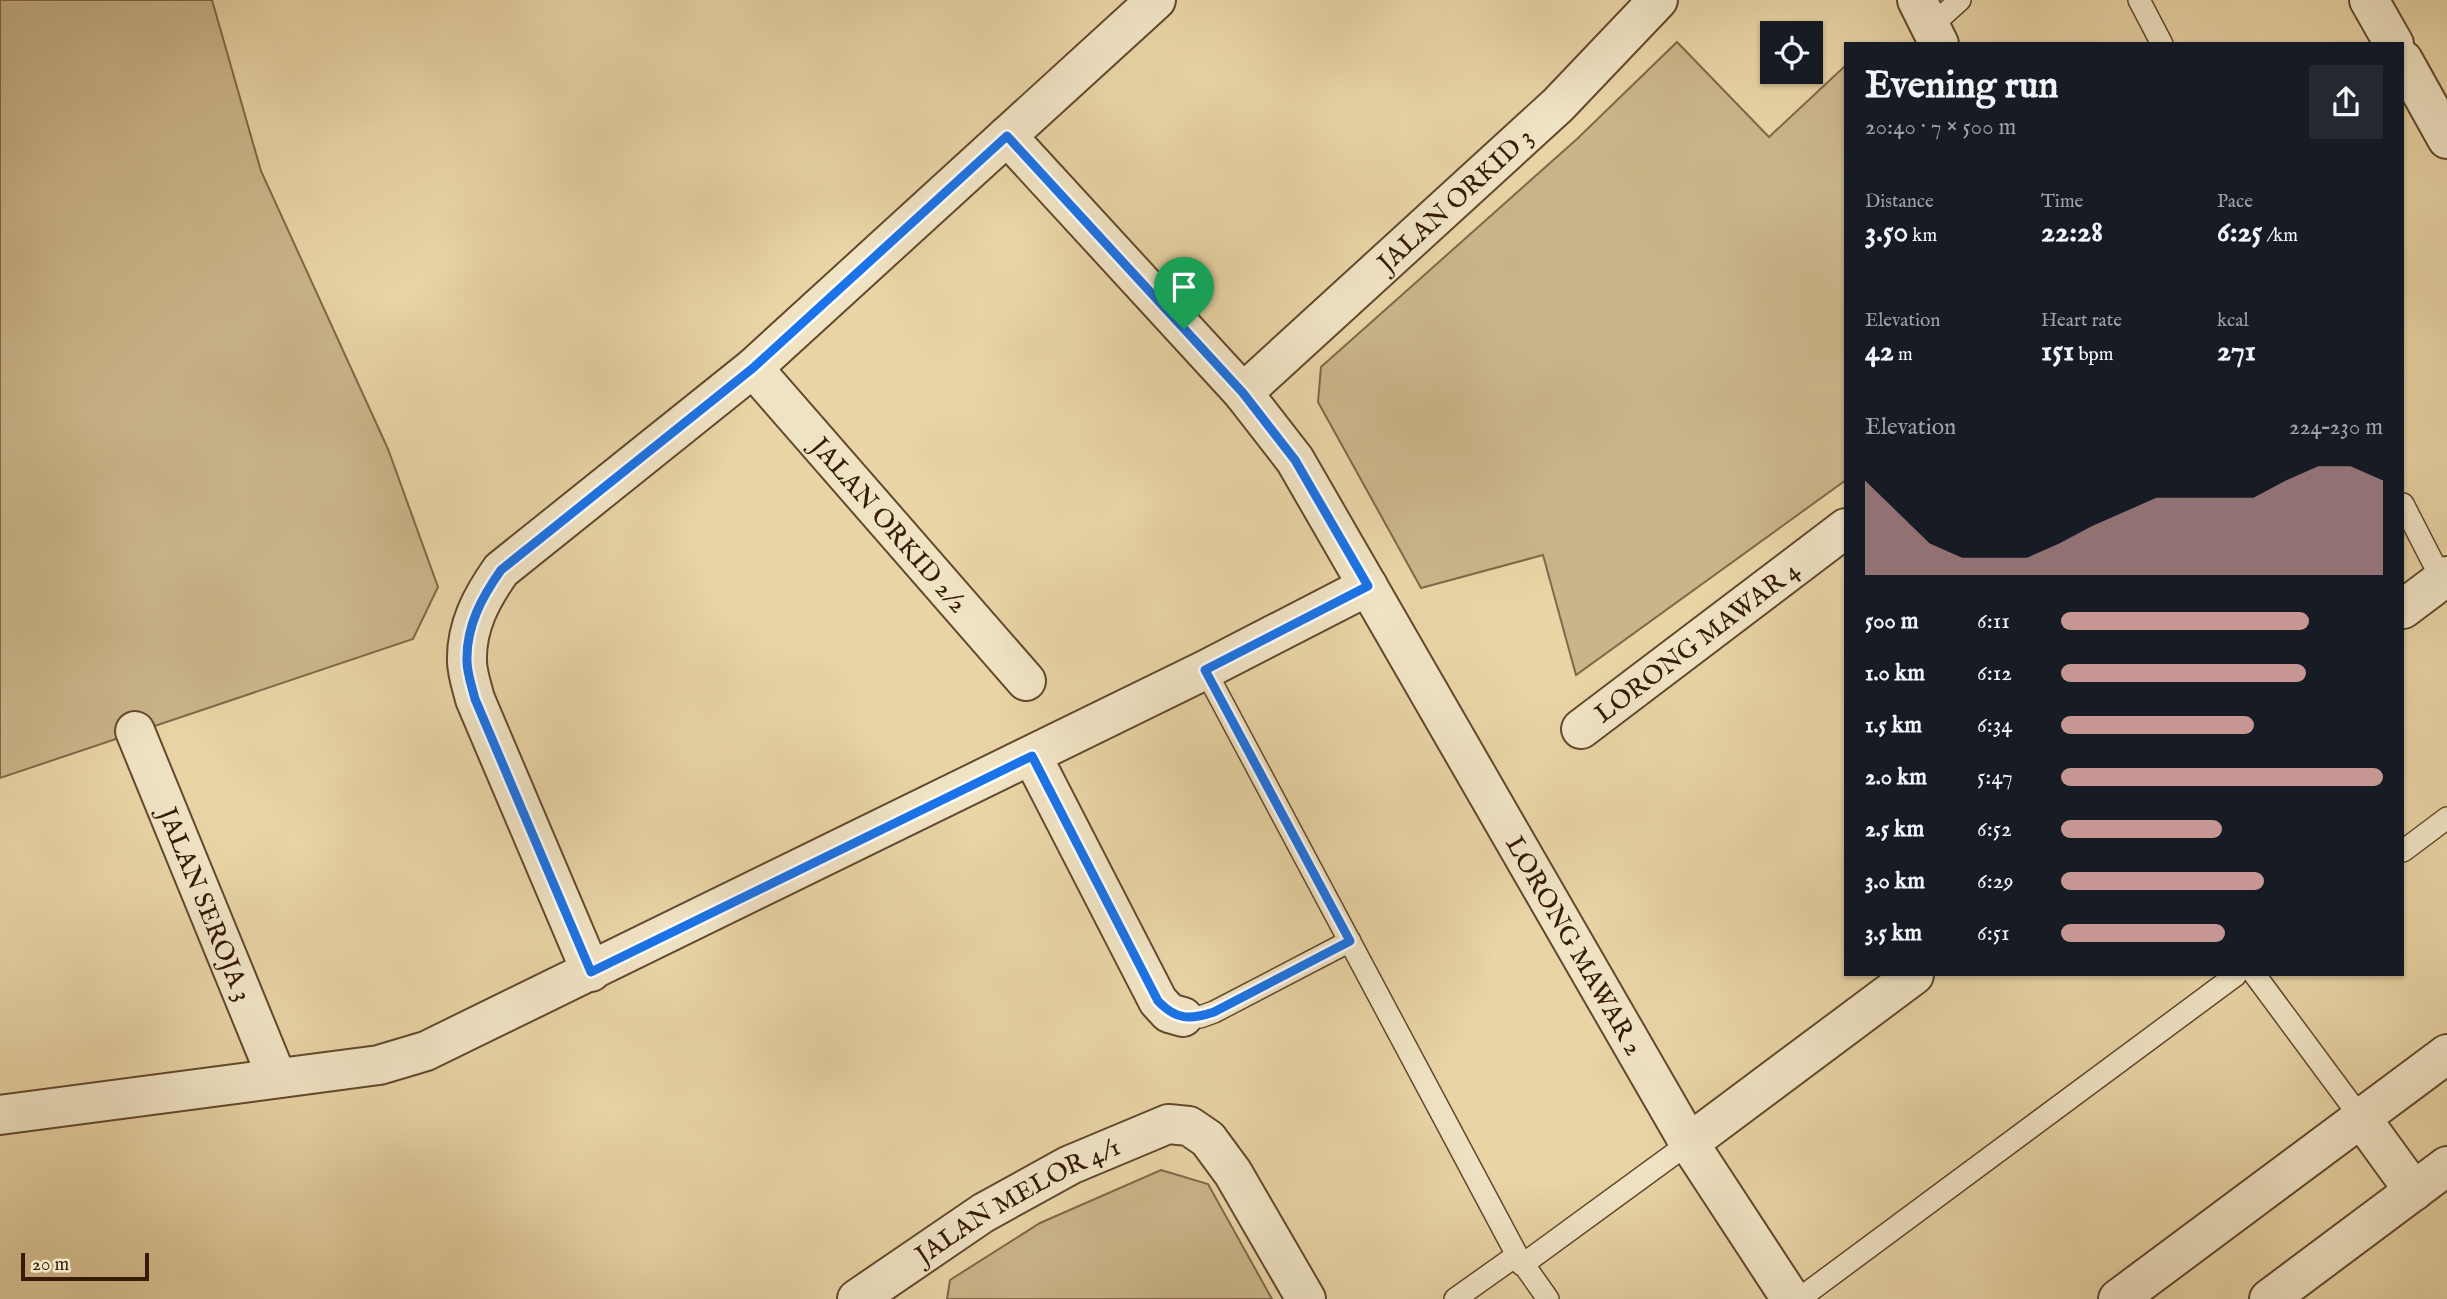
<!DOCTYPE html>
<html lang="en">
<head>
<meta charset="utf-8">
<style>
  :root { --surface:#171b24; --page:#242831; --text:#f1f3f6; --muted:#9ea1a6; --accent:#c59692 }
  body { margin:0; font-family:"IM FELL English",serif; background:var(--page); color:var(--text); height:100vh; display:flex; flex-direction:column; font-size:26px; white-space:nowrap }
  * { box-sizing:border-box; margin:0 }
  p { font-size:23px; color:var(--muted) }
  .icon { flex:none; width:38px; height:38px; fill:none; stroke:currentColor; stroke-width:2; stroke-linecap:round; stroke-linejoin:round }
  .map { position:relative; flex:1; overflow:hidden }
  .side { position:absolute; left:1844px; top:42px; width:560px; height:934px; display:flex; flex-direction:column; background:var(--surface); border-radius:0px; box-shadow:0 2px 5px #0004 }
  .side>* { flex:none }
  .tools { position:absolute; left:1760px; top:21px; display:grid; gap:14px }
  .tools a { display:grid; place-items:center; width:63px; height:63px; border-radius:0px; background:var(--surface); box-shadow:0 2px 5px #0004; font-size:35px }
  .scale { position:absolute; left:21px; bottom:18px; width:128px; box-sizing:border-box; padding-left:7px; border:4px solid #361b06; border-top:0; font-size:19px; line-height:24px; white-space:nowrap; color:#361b06; -webkit-text-stroke:5px #f0e3c4; paint-order:stroke }
  .pin { position:absolute; display:grid; place-items:center; width:60px; height:60px; color:#fff; margin:-72px -30px; border-radius:50% 50% 50% 0; rotate:-45deg; box-shadow:0 0 7px #0007 }
  .pin .icon { rotate:45deg }
  .round { display:grid; place-items:center; flex:none; width:74px; height:74px; border-radius:0px; background:var(--page) }
  .summary { display:flex; align-items:center; justify-content:space-between; height:119px; padding:0 21px }
  h1 { font-size:38px; font-weight:700; line-height:52px }
  .stats { display:grid; grid-template-columns:repeat(3,1fr); gap:10px; height:119px; padding:7px 21px }
  .stats div { display:grid; align-content:center }
  .stats b { font-size:30px; font-weight:700 }
  .stats small { font-size:19px; font-weight:400 }
  .stats p { font-size:19px }
  .chart { height:196px; padding:14px 21px }
  .chart p { display:flex; justify-content:space-between }
  .chart svg { width:100%; height:126px; margin-top:7px; fill:var(--accent); opacity:.7 }
  ul { padding:0 21px; list-style:none; font-size:23px }
  li { display:grid; grid-template-columns:112px 84px 1fr; align-items:center; height:52px }
  li i { height:18px; border-radius:9px; background:var(--accent) }
  .map>svg:first-child { display:block }
</style>
</head>
<body>
<div class="map">
<svg width="2447" height="1299" viewBox="0 0 2447 1299">
  <rect width="100%" height="100%" fill="#e8d4a5"/>
  <filter id="stains"><feTurbulence type="fractalNoise" baseFrequency=".00286" numOctaves="4"/><feColorMatrix values="0 0 0 0 .2 0 0 0 0 .09 0 0 0 0 .02 0 0 0 .5 -.17"/></filter>
  <radialGradient id="worn" r=".72"><stop offset=".6" stop-color="#630" stop-opacity="0"/><stop offset="1" stop-color="#630" stop-opacity=".3"/></radialGradient>
  <path fill="#cab58a" stroke="#806848" stroke-width="2" d="M0,0H212L261,171L388,449L438,587L413,639L0,778Z
    M1677,42L1769,137L1846,65V480L1576,675L1543,555L1421,588L1318,402L1321,367L1577,139Z
    M1161,1170L1208,1184L1272,1299H947L950,1280L1040,1223Z"/>
  <g fill="none" stroke-linecap="round" stroke-linejoin="round">
    <defs>
      <path id="service" d="M2139,0L2162,44
        M1930,27L1960,0
        M2403,504L2442,580
        M1205,670L1517,1255L1548,1299
        M2403,851L2447,818
        M2255,975L2361,1118
        M1183,1017H1200L1214,1012L1350,941
        M1522,1265L1689,1143
        M1455,1299L1517,1255
        M1799,1299L2236,975"/>
      <g id="minor">
        <path d="M1917,0L1939,44"/>
        <path d="M2369,0L2394,44"/>
        <path d="M2403,60L2447,139"/>
        <path id="s1" d="M1007,136L1243,393L1295,460L1689,1143L1791,1299"/>
        <path id="s2" d="M753,368L1026,681"/>
        <path id="s3" d="M1243,393L1558,105L1658,0"/>
        <path d="M2403,609L2447,576"/>
        <path id="s4" d="M1581,729L1846,528"/>
        <path id="s5" d="M135,731L277,1078"/>
        <path d="M1032,756L1158,1001L1169,1013L1183,1017"/>
        <path d="M591,972L475,699C472,687 467,673 467,661C466,626 482,597 501,570L753,368L1156,0"/>
        <path d="M0,1115L379,1065L426,1051L1205,670L1368,586"/>
        <path d="M2361,1118L2414,1191"/>
        <path d="M1689,1143L1914,975"/>
        <path id="s6" d="M857,1299L983,1213L1070,1165L1168,1124L1189,1126L1208,1139L1233,1173L1306,1299"/>
        <path d="M2118,1299L2447,1054"/>
      </g>
      <path id="tertiary" d="M2269,1299L2447,1166"/>
    </defs>
    <use href="#service" stroke="#62492e" stroke-width="24"/>
    <use href="#minor" stroke="#62492e" stroke-width="42"/>
    <use href="#tertiary" stroke="#62492e" stroke-width="42"/>
    <use href="#service" stroke="#f0e3c4" stroke-width="21"/>
    <use href="#minor" stroke="#f0e3c4" stroke-width="38"/>
    <use href="#tertiary" stroke="#f0e3c4" stroke-width="38"/>
  </g>
  <g fill="none" stroke-linecap="round" stroke-linejoin="round">
    <defs>
      <path id="route" d="M1007,136L1243,393L1295,460L1368,586L1205,670L1350,941L1214,1012C1190,1020 1176,1020 1158,1001L1032,756L591,972L475,699C472,687 467,673 467,661C466,626 482,597 501,570L753,368Z"/>
    </defs>
    <use href="#route" stroke="#fff" stroke-width="14"/>
    <use href="#route" stroke="#1a73e8" stroke-width="9"/>
  </g>
  <g text-anchor="middle" stroke-width="7" stroke-linejoin="round" paint-order="stroke">
    <g font-size="26" fill="#361b06" stroke="#f0e3c4">
      <text dy="9" stroke="none"><textPath href="#s3" startOffset="287">JALAN ORKID 3</textPath></text>
      <text dy="9" stroke="none"><textPath href="#s2" startOffset="208">JALAN ORKID 2/2</textPath></text>
      <text dy="9" stroke="none"><textPath href="#s4" startOffset="145">LORONG MAWAR 4</textPath></text>
      <text dy="9" stroke="none"><textPath href="#s5" startOffset="187">JALAN SEROJA 3</textPath></text>
      <text dy="9" stroke="none"><textPath href="#s1" startOffset="994">LORONG MAWAR 2</textPath></text>
      <text dy="9" stroke="none"><textPath href="#s6" startOffset="189">JALAN MELOR 4/1</textPath></text>
    </g>
  </g>
  <rect width="100%" height="100%" filter="url(#stains)"/>
  <rect width="100%" height="100%" fill="url(#worn)"/>
</svg>
<div class="tools">
<a><svg class="icon" aria-label="locate" viewBox="0 0 24 24"><circle cx="12" cy="12" r="6"/><path d="M12 2v4M12 18v4M2 12h4M18 12h4"/></svg></a>
</div>
<div class="scale">20 m</div>
<div class="pin" style="left:1184px;top:329px;background:#1e9e55"><svg class="icon" aria-label="arrive" viewBox="0 0 24 24"><path d="M6 21V4h12l-3 4 3 4H6"/></svg></div>
<section class="side">
<div class="summary"><div><h1>Evening run</h1><p>20:40 · 7 × 500 m</p></div><a class="round"><svg class="icon" aria-label="share" viewBox="0 0 24 24"><path d="M12 15V3M7 8l5-5 5 5M5 13v7h14v-7"/></svg></a></div>
<div class="stats">
<div><p>Distance</p><b>3.50<small> km</small></b></div>
<div><p>Time</p><b>22:28</b></div>
<div><p>Pace</p><b>6:25<small> /km</small></b></div>
</div>
<div class="stats">
<div><p>Elevation</p><b>42<small> m</small></b></div>
<div><p>Heart rate</p><b>151<small> bpm</small></b></div>
<div><p>kcal</p><b>271</b></div>
</div>
<div class="chart"><p><span>Elevation</span>224–230 m</p>
<svg viewBox="0 0 160 44" preserveAspectRatio="none"><path d="M0 44V11L10 22L20 33L30 38L40 38L50 38L60 33L70 27L80 22L90 17L100 17L110 17L120 17L130 11L140 6L150 6L160 11V44z"/></svg>
</div>
<ul>
<li><b>500 m</b>6:11<i style="width:77%"></i></li>
<li><b>1.0 km</b>6:12<i style="width:76%"></i></li>
<li><b>1.5 km</b>6:34<i style="width:60%"></i></li>
<li><b>2.0 km</b>5:47<i style="width:100%"></i></li>
<li><b>2.5 km</b>6:52<i style="width:50%"></i></li>
<li><b>3.0 km</b>6:29<i style="width:63%"></i></li>
<li><b>3.5 km</b>6:51<i style="width:51%"></i></li>
</ul>
</section>
</div>
</body>
</html>
